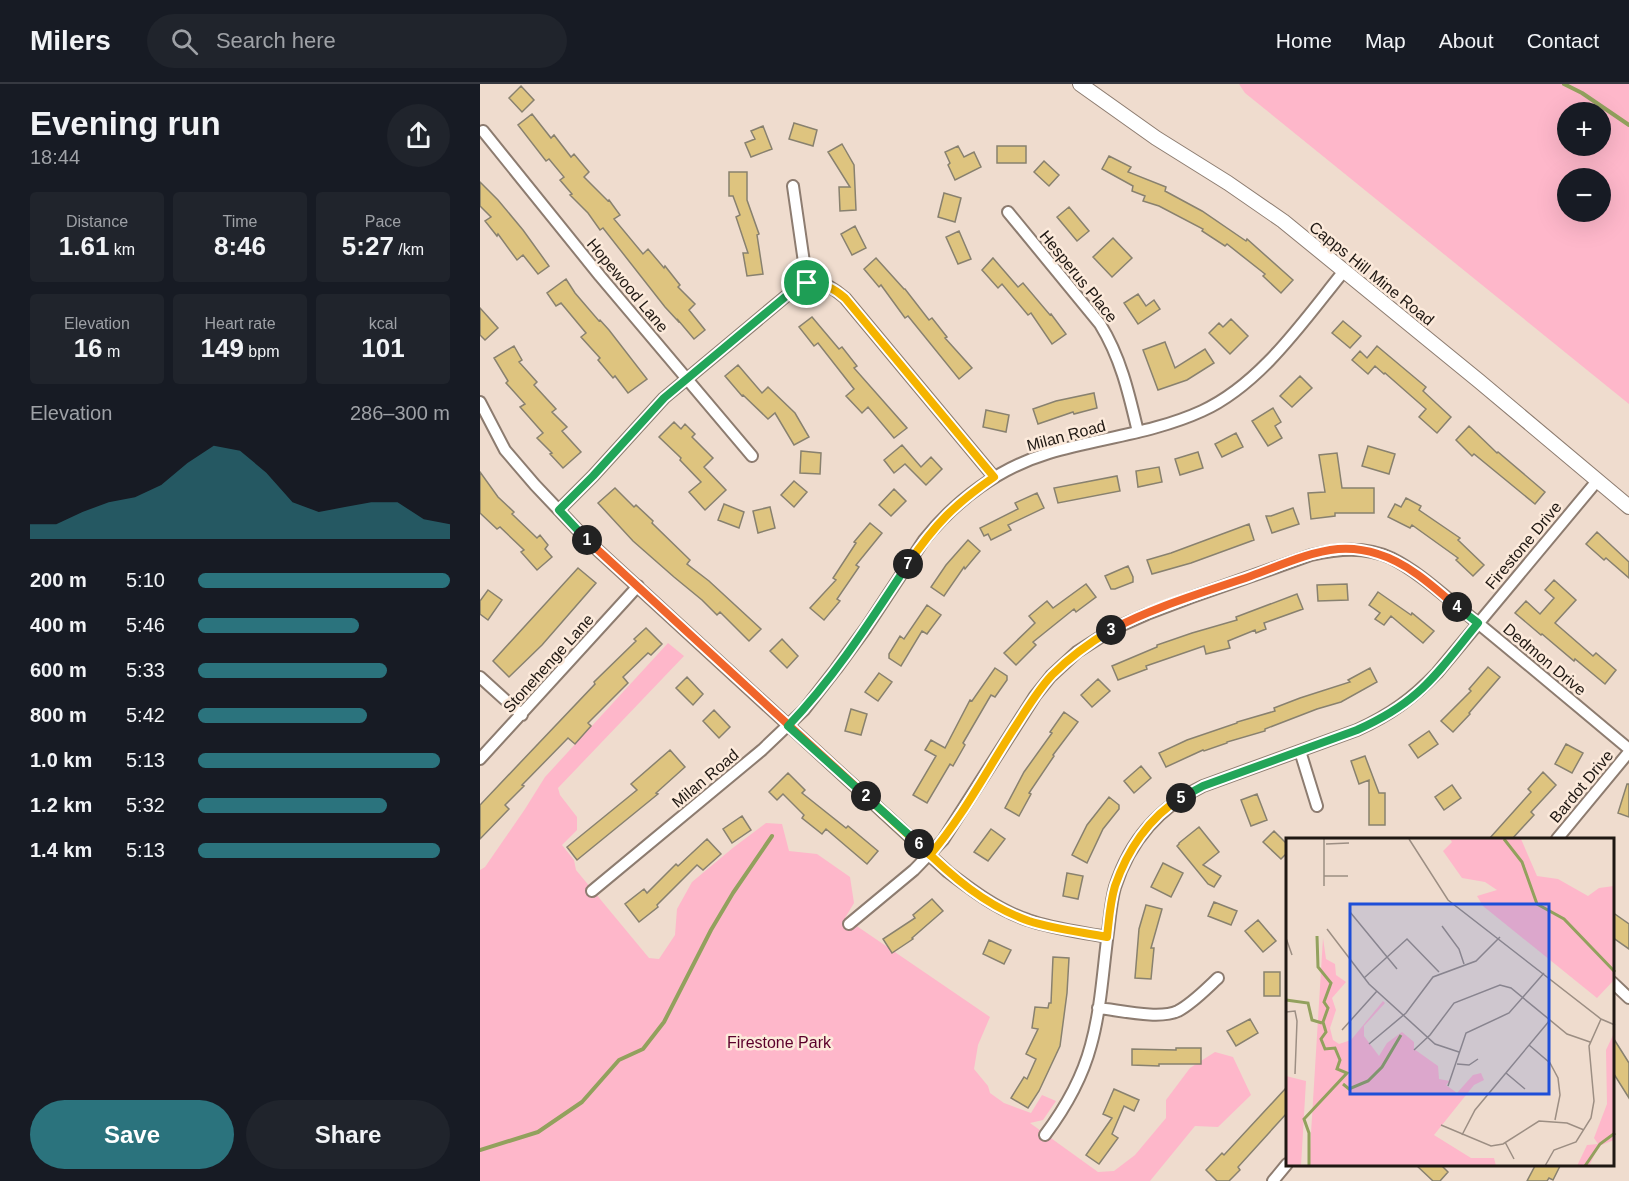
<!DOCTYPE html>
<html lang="en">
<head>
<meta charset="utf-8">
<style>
  :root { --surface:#171b24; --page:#20242c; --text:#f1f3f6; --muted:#9ea1a6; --line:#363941; --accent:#2b737d }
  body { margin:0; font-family:Arial,sans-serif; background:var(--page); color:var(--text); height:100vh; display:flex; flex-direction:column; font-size:22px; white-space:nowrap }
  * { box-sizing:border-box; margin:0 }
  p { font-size:20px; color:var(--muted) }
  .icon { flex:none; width:33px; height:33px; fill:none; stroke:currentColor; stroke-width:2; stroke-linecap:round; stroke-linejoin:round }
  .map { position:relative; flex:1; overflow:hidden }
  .side { display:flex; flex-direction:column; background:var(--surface); width:480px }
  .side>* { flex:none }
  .controls { position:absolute; left:1077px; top:18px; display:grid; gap:12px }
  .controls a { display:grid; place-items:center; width:54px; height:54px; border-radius:50%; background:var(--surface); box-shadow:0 6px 24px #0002; font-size:30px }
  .pin { position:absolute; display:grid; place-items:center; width:51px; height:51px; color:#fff; margin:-26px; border:3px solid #fff; border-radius:50%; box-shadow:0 2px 6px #0007 }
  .km { position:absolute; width:30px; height:30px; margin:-15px; border-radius:50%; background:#222; color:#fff; font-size:16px; line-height:30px; text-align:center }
  .round { display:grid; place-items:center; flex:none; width:63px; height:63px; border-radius:32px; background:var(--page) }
  .head { display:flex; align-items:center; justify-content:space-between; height:102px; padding:0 30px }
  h1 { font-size:33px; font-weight:700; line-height:45px }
  .stats { display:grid; grid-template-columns:repeat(3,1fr); gap:9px; height:102px; padding:6px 30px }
  .stats div { display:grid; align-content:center; border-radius:6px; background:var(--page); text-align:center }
  .stats b { font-size:26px; font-weight:700 }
  .stats small { font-size:16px; font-weight:400 }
  .stats p { font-size:16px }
  .chart { height:168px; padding:12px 30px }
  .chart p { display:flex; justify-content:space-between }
  .chart svg { width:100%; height:108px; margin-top:6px; fill:var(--accent); opacity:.7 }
  .cta { display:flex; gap:12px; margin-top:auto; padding:12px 30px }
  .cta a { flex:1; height:69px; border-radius:36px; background:var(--accent); color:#fff; font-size:24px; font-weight:700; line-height:69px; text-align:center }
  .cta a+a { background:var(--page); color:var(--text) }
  ul { padding:0 30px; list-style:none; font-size:20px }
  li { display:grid; grid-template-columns:96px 72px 1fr; align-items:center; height:45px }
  li i { height:15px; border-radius:8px; background:var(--accent) }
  header { display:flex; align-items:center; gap:36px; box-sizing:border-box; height:84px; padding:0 30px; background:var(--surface); border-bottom:2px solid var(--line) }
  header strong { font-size:28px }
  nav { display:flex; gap:33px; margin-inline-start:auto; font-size:21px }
  .search { width:420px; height:54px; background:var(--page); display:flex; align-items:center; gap:15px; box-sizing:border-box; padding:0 21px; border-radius:33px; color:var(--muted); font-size:22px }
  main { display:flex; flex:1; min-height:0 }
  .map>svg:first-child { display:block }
</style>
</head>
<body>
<header>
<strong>Milers</strong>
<div class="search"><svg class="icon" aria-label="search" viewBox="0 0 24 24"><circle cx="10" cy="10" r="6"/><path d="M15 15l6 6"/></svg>Search here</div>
<nav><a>Home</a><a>Map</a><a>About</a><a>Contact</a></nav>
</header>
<main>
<section class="side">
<div class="head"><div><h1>Evening run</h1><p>18:44</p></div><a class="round"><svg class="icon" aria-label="share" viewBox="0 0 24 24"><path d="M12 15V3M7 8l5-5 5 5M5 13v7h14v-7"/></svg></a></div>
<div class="stats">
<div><p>Distance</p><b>1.61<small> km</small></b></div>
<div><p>Time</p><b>8:46</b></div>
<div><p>Pace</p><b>5:27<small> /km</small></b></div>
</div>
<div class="stats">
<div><p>Elevation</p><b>16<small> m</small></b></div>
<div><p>Heart rate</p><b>149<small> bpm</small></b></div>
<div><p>kcal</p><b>101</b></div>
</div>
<div class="chart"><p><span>Elevation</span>286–300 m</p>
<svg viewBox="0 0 160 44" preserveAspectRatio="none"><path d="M0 44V38L10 38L20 33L30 29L40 27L50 22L60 13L70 6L80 8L90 17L100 29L110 33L120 31L130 29L140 29L150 36L160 38V44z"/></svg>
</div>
<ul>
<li><b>200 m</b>5:10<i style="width:100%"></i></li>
<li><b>400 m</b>5:46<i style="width:64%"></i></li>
<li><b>600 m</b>5:33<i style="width:75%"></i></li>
<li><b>800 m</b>5:42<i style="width:67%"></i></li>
<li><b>1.0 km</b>5:13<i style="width:96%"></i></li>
<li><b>1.2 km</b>5:32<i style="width:75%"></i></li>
<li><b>1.4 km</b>5:13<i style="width:96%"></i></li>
</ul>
<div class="cta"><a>Save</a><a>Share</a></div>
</section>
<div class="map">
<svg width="1149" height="1097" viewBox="0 0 1149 1097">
  <rect width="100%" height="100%" fill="#efdcce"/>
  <path fill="#feb7ca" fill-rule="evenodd" d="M759,0H1149V320L765,9ZM1120,28V62H1088V28ZM1120,94V128H1088V94Z
    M188,559L204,572L78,704L80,711L97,733V746L82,761L94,776L96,786L169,874L179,875L195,851L197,825L212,798L254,763L286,739L302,740L309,767L337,770L370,793L374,819L365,834L510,933L498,961L494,985L508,1002L510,1009L524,1019L551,1029L562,1011L576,1017L563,1036L550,1039L618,1088L634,1087L655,1071L686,1034V1016L710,984L735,968L753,973L771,1011L738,1043L715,1042L670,1097H0V786L5,783L45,725L65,693Z"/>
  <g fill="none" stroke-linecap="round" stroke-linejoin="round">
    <path stroke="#92a15d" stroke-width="4" d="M1084,0L1102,9L1149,41
      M0,1066L58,1048L102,1018L139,976L163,965L184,938L231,846L253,809L292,752"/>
  </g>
  <path fill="#dec47f" stroke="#88816f" stroke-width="1.5" d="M41,2L54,16L42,28L29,14Z
    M52,30L71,54L74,51L91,73L94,70L109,88L104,93L128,117L129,116L140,131L134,135L163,170L168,165L184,184L185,182L200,201L198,203L215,220L209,226L225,246L214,255L198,236V237L185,223L123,144L120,146L108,129L90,111L92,110L80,96L84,93L69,75L66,77L38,41Z
    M314,39L337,46L333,62L309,55Z
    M283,42L292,65L271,73L265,59L275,55L271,47Z
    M362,60L374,81L376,126L360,127L359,103H370L348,68Z
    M478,62L484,73L494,68L501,83L475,96L468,81L470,79L465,68Z
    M517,62H546V79H517Z
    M629,72L651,83L648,88L686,103L685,107L722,127L766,157L767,155L813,196L801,209L783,192L785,190L747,160L745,162L722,147L723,145L679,122L663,117L665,112L652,107L653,102L622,85Z
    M564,77L579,91L569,102L554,88Z
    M249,88H267V116L279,150L277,151L283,190L267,192L263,169H268L256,133L260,131L253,112H249Z
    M0,98L18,116L43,146L69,182L58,190L43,171L37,176L18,150L17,152L5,137L11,133L0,122Z
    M464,109L481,114L475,138L458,133Z
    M589,123L609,147L597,157L577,133Z
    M375,142L386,164L372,171L361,150Z
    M479,147L491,175L478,180L466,153Z
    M633,154L652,174L632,193L613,173Z
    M396,174L424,205H425L449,236L452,234L467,253L465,254L492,284L479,295L428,232L425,234L401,201L399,203L384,185Z
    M513,174L538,203L543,199L570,231L571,230L586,250L572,260L551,229L548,231L522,200L518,204L502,186Z
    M86,195L95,209L119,237L120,236L129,246L167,295L148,309L135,292L133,294L118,276L120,274L101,253L106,249L81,219L76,222L67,209Z
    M658,210L666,222L674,216L680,225L658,240L644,219Z
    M0,224L18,244L5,256L0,251Z
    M332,233L359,265L362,263L377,282L374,284L427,344L414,354L388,323L382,329L366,312L374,305L338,259L334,262L319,243Z
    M751,235L768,252L750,270L729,249L739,239L743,243Z
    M863,237L881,252L870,264L852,249Z
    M685,258L695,284L725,265L734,279L707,296L678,306L663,266Z
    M34,262L42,276L39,278L57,298L54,301L76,325L72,328L87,343L82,347L101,368L83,384L70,370L72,369L57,354L63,349L40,323L45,320L26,299L28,297L14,274Z
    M897,262L946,303L943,307L971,333L957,349L939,333L946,325L905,289L904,290L895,282L888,290L872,276L880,267L887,274Z
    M258,281L282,309L288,303L315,329L329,353L314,361L295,329L288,335L263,311L262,312L245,292Z
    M820,292L832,304L812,323L800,312Z
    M614,309L617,324L594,330L593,328L558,340L553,325L576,317Z
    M793,324L801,338L795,342L802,354L788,362L772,337Z
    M506,326L529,331L526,348L503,343Z
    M194,338L201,345L205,340L215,350L212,353L233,374L224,383L246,406L225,426L209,408L221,398L200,376L201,374L179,353Z
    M989,342L1017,369L1018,368L1065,408L1055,420L994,370L992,372L976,356Z
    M756,349L763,363L742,373L735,360Z
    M422,361L441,383L451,373L462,385L446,401L425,380L414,389L404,376Z
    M888,362L915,370L909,390L882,382Z
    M321,367L341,369L340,390L320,389Z
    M718,368L723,384L700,391L695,375Z
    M857,369L862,404H894V429H855V432L831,435L828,409L845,408L839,371Z
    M679,383L682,398L658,403L656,387Z
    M0,388L18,413L34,428L32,430L57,454L60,451L68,461L65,465L72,473L57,486L41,468L44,466L20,443L17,445L0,429Z
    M637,392L640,407L578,419L574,404Z
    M314,397L327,408L314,423L301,411Z
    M135,404L154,423L156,421L173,437L172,439L210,476L207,480L229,497L281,545L269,557L240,528L237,531L222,516L194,493L153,457L118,419Z
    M414,405L426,417L411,432L399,421Z
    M557,409L564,424L528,441L531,446L511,456L508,450L504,452L500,444L538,425L535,419Z
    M926,414L941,422L939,426L980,454L978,456L1004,481L993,492L976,476L978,474L932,441L930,444L908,433L915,420L921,423Z
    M244,420L264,428L259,444L238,436Z
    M290,423L295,444L278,449L273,427Z
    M813,424L819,440L792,449L786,432H791Z
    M390,439L402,449L376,481L379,483L357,515L360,517L344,536L330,524L356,496L353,494L376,459L374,458Z
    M769,440L774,456L711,479L672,490L667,476L691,469Z
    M1117,448L1149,478V494L1126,474L1124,476L1106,460Z
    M488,456L500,467L485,485L484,483L464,512L451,503L466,481Z
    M648,482L653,493V498L635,505H631L625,492Z
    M98,484L116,499L62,561L29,593L13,577Z
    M1074,496L1096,516L1075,539L1113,572L1116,569L1136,586L1125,600L1095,575L1094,577L1062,550L1061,551L1035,529L1046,517L1060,530L1074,514L1065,506Z
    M606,500L616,513L596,528L594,525L553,558L556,561L536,581L524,569L555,539L549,532L567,517L573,524Z
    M867,500L868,516L838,517L837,501Z
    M8,506L22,516L8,536L0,530V517Z
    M898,508L931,531L932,529L954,547L943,559L911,532L904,541L895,535L900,529L889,521Z
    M817,510L823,525L784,539L786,545L776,549L775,546L748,557L750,564L726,570L724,562L666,582L667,585L638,596L632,582L677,563V561L712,549L757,536L756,533Z
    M447,521L461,531L447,550L442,547L421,582L409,574V570L420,552L424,555Z
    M166,544L182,560L171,571L168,569L143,593L148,599L108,639L111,642L95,660L88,654L42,701L44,702L25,721L29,725L0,755V721L115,600L114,598L156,557L154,555Z
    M302,555L318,572L307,584L290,567Z
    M1008,583L1020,593L989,629L990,630L973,648L961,637L991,607L989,605Z
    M515,584L527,592V596L515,613L511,611L483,659L485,661L473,682L470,680L447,719L433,711L456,672L445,666L451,656L465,664L490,616L492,617Z
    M890,584L897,598L861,618L837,625L785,645V647L747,658V659L724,667L723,666L686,683L679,669L707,656L757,639V638L795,627L794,624L820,614L870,598L868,596Z
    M399,589L412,598L398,617L385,608Z
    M207,593L223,610L213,621L196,604Z
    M618,595L630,607L612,623L601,611Z
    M371,625L387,630L381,651L365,647Z
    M234,626L250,643L239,654L223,637Z
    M584,628L598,638L573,671L574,672L549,709L551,710L539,732L525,724L544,688L572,649L570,648Z
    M949,647L958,660L938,674L929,661Z
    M1086,660L1103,669L1092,689L1075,680Z
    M190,666L205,683L176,709L178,710L97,776L87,763L157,706L151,700Z
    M885,672L899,709H905V741H889V696L879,700L871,677Z
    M661,682L671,694L654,709L644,697Z
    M1063,688L1076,701L1051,728L1054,731L1032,755H1009L1051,708L1048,705Z
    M308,689L325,706L322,709L366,744L368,742L398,767L387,780L346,745L342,750L322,734L324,731L303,710L297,716L289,708Z
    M1147,700H1149V733L1138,729Z
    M972,701L981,714L964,726L955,713Z
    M777,710L787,736L771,742L761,716Z
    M629,713L639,721V725L623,745L607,779L592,771L607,741Z
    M262,732L271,746L252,759L243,745Z
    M719,743L739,768L723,781L741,792L734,803L728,800L697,762L699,760V759Z
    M511,745L525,755L508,777L494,768Z
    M794,747L807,760V769L801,775L783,758Z
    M227,755L241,770L223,786L217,781L177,821L178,823L159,838L145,820L164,805L167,809L196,780L198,782Z
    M683,779L703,789L691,813L671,803Z
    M587,789L603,792L598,815L583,812Z
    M452,815L463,827L432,854L433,855L412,869L403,855L435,834L433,831Z
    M734,818L757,827L751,841L728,832Z
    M666,821L682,825L671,864H674L671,895L655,894L659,845Z
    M1132,828L1149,840V865L1132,853Z
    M778,836L796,857L783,868L765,847Z
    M509,856L531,866L524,880L503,870Z
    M573,873L589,874L587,909L580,962L559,1007L548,1024L531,1014L544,993L547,995L556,975L546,970L558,945L552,944L555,923L568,924L569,919H571Z
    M784,888H800V912H784Z
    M770,935L778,949L756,962L747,947Z
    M1132,952L1149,979V1014L1132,987Z
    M696,964H721V980H679V982L652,981V965L696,966Z
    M807,1003V1029L758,1083L760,1086L749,1097H737L726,1086L742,1069L744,1071Z
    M634,1005L659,1016L654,1027L644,1022L632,1050L638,1054L619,1080L606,1071L632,1034L623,1030Z
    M935,1080H960L968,1088L960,1097H953Z
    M1056,1080H1081L1073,1096L1069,1094L1067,1097H1047Z"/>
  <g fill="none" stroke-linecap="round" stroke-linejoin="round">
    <defs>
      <path id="minor" d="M3,47L120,192L272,372
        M313,102L327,199
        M528,128L620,240C641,274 649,310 658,348
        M0,318L25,366L55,401L110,459L468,788C493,807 518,826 548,836C573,845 601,848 627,853
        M79,426L113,392L184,314L311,208C333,192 345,197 365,214L514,393
        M0,593L42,631
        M820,667L837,722
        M0,675L158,502
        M1077,755L1149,668
        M112,807L282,666L324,626L356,585L386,544L444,456C476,416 519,384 569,369C620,354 674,349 722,327C781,300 824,236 864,187
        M369,840L434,786L463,756L555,612L571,592L597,568L633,545L667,530L712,513L831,471C858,465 885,462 911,474C939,488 963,511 988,531C1042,575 1095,620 1149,665
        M1132,898L1149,914
        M618,924C639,926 679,936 698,927C713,919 726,905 738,894
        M565,1051C586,1023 602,995 611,961C621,925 623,885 628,848C630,833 631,817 635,803C650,756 679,723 723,702L877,646C910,631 932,615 957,589L1117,397
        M793,1097L807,1080"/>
      <path id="tertiary" d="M600,0L676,54L748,99L803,137L999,297L1149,423"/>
    </defs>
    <use href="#minor" stroke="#8d7c70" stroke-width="14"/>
    <use href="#tertiary" stroke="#8d7c70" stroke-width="16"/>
    <use href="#minor" stroke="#fff" stroke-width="10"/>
    <use href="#tertiary" stroke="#fff" stroke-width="14"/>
  </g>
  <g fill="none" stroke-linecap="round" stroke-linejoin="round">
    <defs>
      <path id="split-1" d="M107,456L79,426L113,392L184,314L311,208L327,199"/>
      <path id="split-2" d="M107,456L386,712"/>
      <path id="split-3" d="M386,712L450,771C484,731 508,684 537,640C548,623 558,606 572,591C590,573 609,559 631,546"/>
      <path id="split-4" d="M631,546C673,523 725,508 771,492C799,482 828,468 858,465C871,464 886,466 898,470C928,479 954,503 977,523"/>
      <path id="split-5" d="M701,714L723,702L877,646C899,636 919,625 937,609C960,589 978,563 998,539L977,523"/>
      <path id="split-6" d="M439,760C471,792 506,822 549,837C574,845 601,848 627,853C629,836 630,818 635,802C647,767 669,733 701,714"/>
      <path id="split-7" d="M428,480C391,536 355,593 308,642L439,760"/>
      <path id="split-8" d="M327,199C342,198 354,204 365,214L514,393C475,420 455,440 428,480"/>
    </defs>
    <use href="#split-1" stroke="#fff" stroke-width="12"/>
    <use href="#split-2" stroke="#fff" stroke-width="12"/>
    <use href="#split-3" stroke="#fff" stroke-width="12"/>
    <use href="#split-4" stroke="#fff" stroke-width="12"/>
    <use href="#split-5" stroke="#fff" stroke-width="12"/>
    <use href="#split-6" stroke="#fff" stroke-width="12"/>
    <use href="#split-7" stroke="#fff" stroke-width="12"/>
    <use href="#split-8" stroke="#fff" stroke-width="12"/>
    <use href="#split-1" stroke="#22a559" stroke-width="8"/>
    <use href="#split-2" stroke="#f0652b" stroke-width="8"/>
    <use href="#split-3" stroke="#f5b400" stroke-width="8"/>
    <use href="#split-4" stroke="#f0652b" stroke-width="8"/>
    <use href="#split-5" stroke="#22a559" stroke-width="8"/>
    <use href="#split-6" stroke="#f5b400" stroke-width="8"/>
    <use href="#split-7" stroke="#22a559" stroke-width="8"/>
    <use href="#split-8" stroke="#f5b400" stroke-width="8"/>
  </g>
  <g text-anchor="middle" stroke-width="5" stroke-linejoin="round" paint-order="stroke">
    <g font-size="16" fill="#1f1813" stroke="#fceadb">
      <text transform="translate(892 189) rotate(39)" y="6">Capps Hill Mine Road</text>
      <text transform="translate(599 192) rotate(51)" y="6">Hesperus Place</text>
      <text transform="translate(148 201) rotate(50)" y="6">Hopewood Lane</text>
      <text transform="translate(586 351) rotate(-15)" y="6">Milan Road</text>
      <text transform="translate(1043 461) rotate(-50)" y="6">Firestone Drive</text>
      <text transform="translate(1065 575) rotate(40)" y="6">Dedmon Drive</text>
      <text transform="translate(68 579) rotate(-48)" y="6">Stonehenge Lane</text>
      <text transform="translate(225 694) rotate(-40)" y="6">Milan Road</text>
      <text transform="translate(1101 702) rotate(-50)" y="6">Bardot Drive</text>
    </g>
    <g font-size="16" fill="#5b002b" stroke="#fceadb">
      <text x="299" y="964">Firestone Park</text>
    </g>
  </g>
  <g transform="translate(806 754)">
    <rect width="328" height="328" fill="#efdcce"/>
    <path d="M164,1H235L251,38L272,41L302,58L313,50L328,48V142L311,160L197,68L191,58L211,52L199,44L176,40L157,13L166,4ZM37,100L40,121L49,126L50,137L60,144L46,160L50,172L44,190L47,202L53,206L65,202L97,163L99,165L78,188V198L93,218L101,205L116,194L128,204V211L152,228L153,241L164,243L160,247L171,255L187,237L195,235L198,242L188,247L148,297L185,320H208L210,328H23ZM328,195V302L313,308L303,328H291L301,307L312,306L308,300L321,266L320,212ZM0,238L20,243L15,328L0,327Z" fill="#feb7ca"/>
    <path fill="none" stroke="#92a15d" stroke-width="3" d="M218,1L236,24L251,66L278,81L329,134M0,162L22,165L26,182L36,185M57,246L63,251L82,243L96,229L115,197M23,328V295L18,281L61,235L51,231L54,222L49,210L39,211L35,201L40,194L37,184L42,170L38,164L45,145L32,129L31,98M299,328L314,306L329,295"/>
    <path fill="none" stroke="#9c8e83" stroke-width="1.5" d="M123,1L162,62L315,181L329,187M40,6L63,5M38,38H62M38,48V1M64,74L111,131M156,88L173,111L178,126M41,91L83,146L149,206L173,214M0,100L6,117M78,140L121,101L153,134M0,174L9,173L11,183L9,236M56,192L91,153M83,206L120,175L147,139L190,123L214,99M243,207L264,225L272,240L274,257L269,282M128,212L144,197L168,165L214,147L225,150L281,196L304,204M171,226L183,227L192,221M220,235L239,251M162,248L180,195L223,175L258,135M155,287L205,308L217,306L253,283L281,285L298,292M176,297L189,272L264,182M219,304L228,321M259,328L268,312L290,304L305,280L308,263L303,208L315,181"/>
    <path fill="#1d4ed8" fill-opacity="0.15" stroke="#1d4ed8" stroke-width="3" d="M64,66H263V256H64Z"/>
    <rect width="328" height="328" fill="none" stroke="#1f1813" stroke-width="3"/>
  </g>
</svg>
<div class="controls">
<a>+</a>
<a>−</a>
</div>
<div class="pin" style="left:327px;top:199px;background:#1e9e55"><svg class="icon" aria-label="arrive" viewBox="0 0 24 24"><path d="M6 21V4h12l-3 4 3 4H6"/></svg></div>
<b class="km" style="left:107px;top:456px">1</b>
<b class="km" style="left:386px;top:712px">2</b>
<b class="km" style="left:631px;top:546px">3</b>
<b class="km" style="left:977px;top:523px">4</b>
<b class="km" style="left:701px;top:714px">5</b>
<b class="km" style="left:439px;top:760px">6</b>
<b class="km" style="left:428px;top:480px">7</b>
</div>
</main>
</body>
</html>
